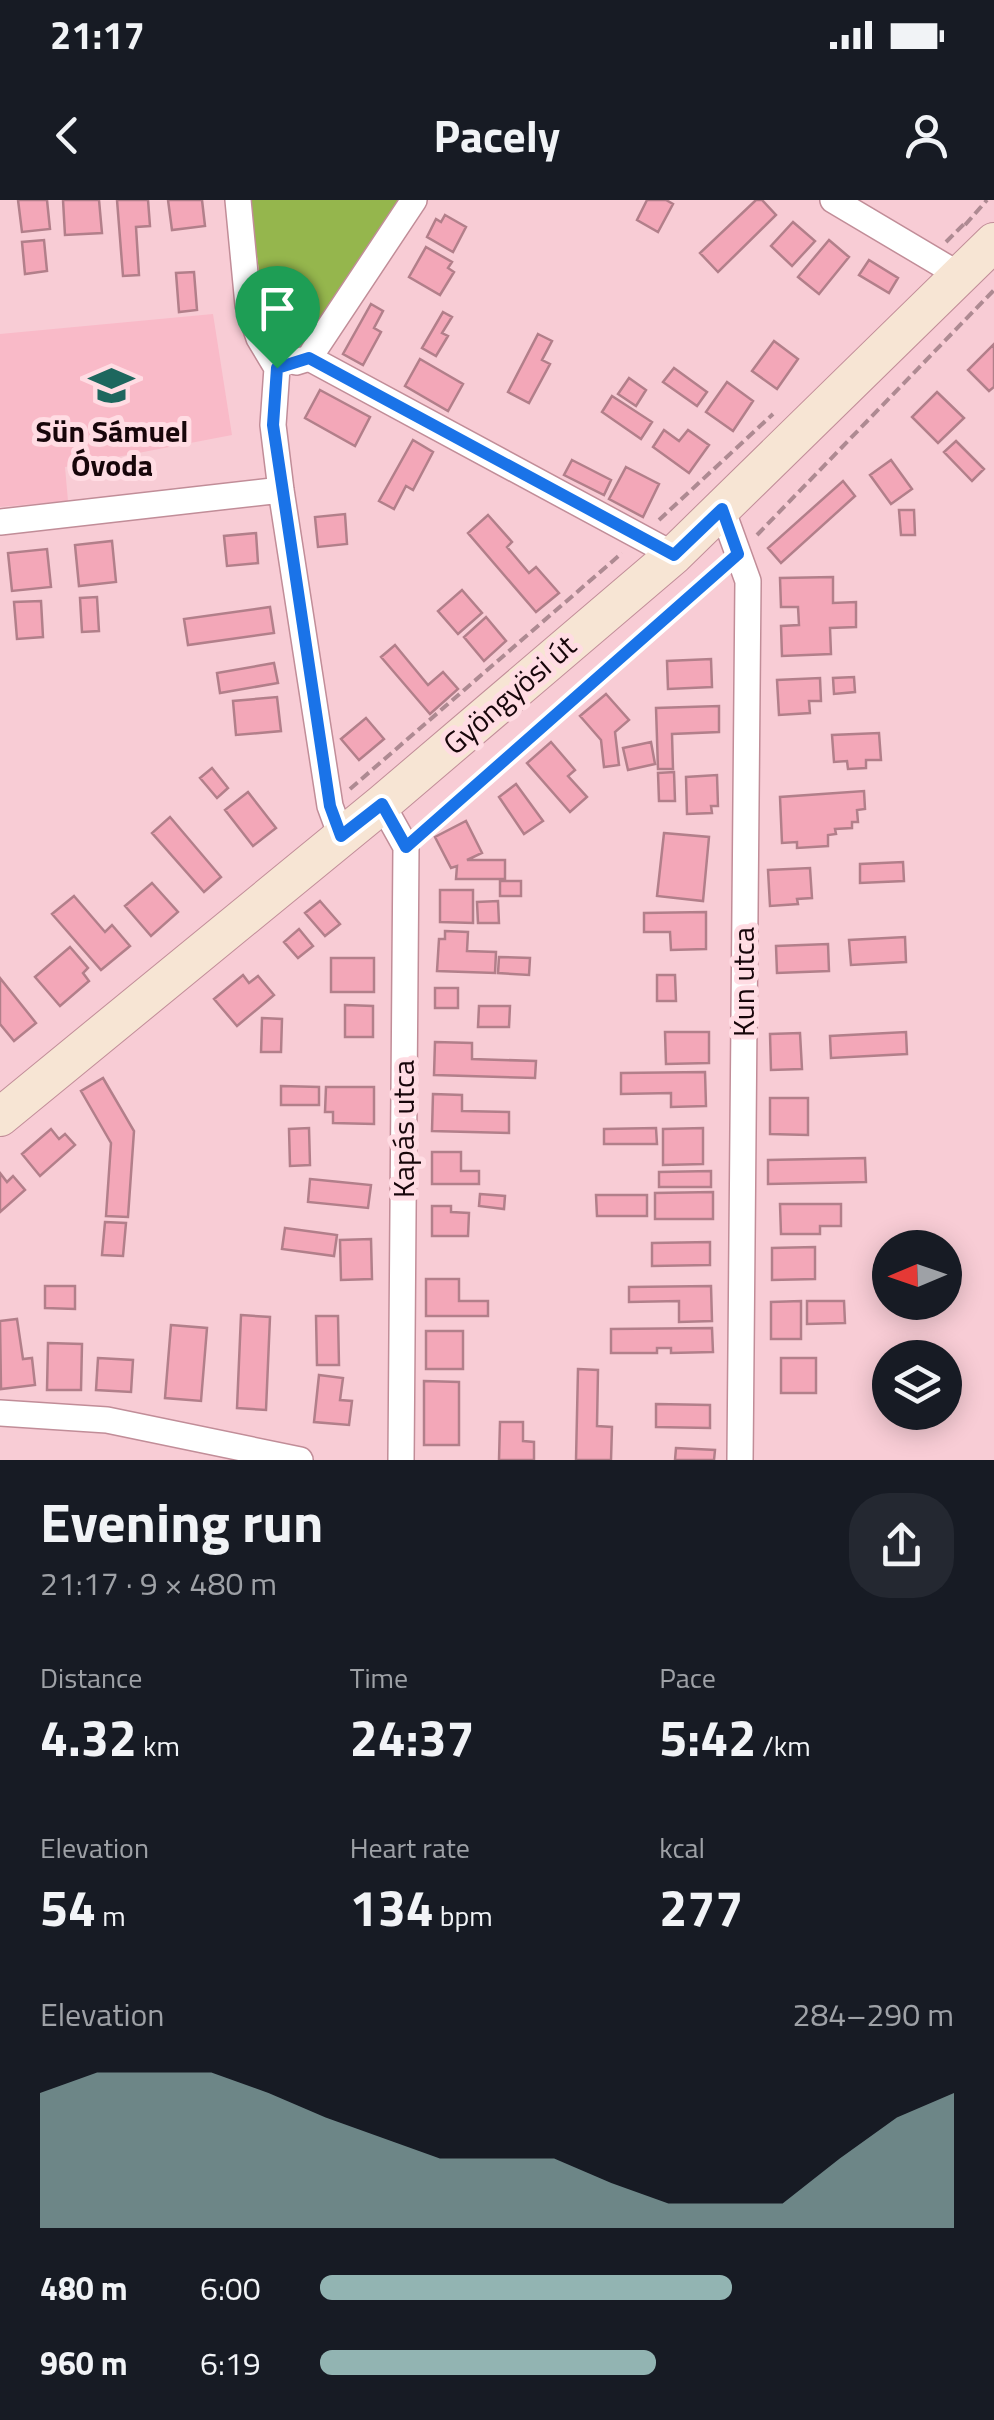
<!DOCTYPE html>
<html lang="en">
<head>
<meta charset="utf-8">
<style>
  :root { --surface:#171b24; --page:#242831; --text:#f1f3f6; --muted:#9ea1a6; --accent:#92b4b2 }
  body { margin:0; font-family:"Titillium Web",sans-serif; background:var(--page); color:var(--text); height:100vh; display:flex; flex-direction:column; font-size:38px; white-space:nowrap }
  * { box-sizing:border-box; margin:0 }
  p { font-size:32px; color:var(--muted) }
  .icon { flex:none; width:55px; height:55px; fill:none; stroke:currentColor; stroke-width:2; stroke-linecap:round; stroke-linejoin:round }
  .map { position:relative; height:1260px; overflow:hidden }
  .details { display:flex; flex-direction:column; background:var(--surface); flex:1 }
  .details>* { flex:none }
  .needle { width:65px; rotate:268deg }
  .fabs { position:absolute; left:872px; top:1030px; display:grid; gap:20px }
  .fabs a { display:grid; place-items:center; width:90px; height:90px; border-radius:50%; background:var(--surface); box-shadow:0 5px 25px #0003; font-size:50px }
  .pin { position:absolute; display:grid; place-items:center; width:85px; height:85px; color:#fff; margin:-102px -42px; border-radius:50% 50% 50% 0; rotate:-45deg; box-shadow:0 0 10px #0007 }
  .pin .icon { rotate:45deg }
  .round { display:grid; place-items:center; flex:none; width:105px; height:105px; border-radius:40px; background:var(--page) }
  .summary { display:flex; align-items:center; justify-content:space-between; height:170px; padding:0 40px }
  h1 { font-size:55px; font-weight:700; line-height:75px }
  .stats { display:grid; grid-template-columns:repeat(3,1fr); gap:15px; height:170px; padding:10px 40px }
  .stats div { display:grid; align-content:center }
  .stats b { font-size:50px; font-weight:700 }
  .stats small { font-size:28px; font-weight:400 }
  .stats p { font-size:28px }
  .chart { height:280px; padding:20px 40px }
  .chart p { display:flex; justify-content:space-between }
  .chart svg { width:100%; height:180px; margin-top:10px; fill:var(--accent); opacity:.7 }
  ul { padding:0 40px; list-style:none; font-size:32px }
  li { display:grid; grid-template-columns:160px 120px 1fr; align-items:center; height:75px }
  li i { height:25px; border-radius:12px; background:var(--accent) }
  .status { display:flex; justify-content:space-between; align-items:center; height:70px; padding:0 50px; background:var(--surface); direction:ltr }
  .status svg { height:28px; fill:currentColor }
  header { display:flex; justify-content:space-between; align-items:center; height:130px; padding:0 40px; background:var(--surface); font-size:45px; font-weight:700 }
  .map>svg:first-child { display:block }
</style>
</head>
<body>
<div class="status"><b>21:17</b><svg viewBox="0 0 49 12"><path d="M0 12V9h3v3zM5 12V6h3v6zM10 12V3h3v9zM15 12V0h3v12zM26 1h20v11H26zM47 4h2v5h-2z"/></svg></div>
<header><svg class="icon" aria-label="back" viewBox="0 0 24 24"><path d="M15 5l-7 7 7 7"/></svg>Pacely<svg class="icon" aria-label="person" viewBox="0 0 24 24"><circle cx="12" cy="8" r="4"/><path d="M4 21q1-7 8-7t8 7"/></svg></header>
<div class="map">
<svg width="994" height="1260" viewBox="0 0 994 1260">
  <rect width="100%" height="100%" fill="#f8ccd5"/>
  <path fill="#f9bac8" d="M213,114L232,235L65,267L68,301L0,307V134Z"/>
  <path fill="#95b64d" d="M250,0H400L321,130C309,136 290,150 277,138C263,124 253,24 250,0Z"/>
  <path fill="#f3a7b8" stroke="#b27f8a" stroke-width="2.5" d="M18,0H47L50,29L22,32Z
    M63,0H99L102,33L65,35Z
    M117,0H148L150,26L136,27L139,75L123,76Z
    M168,0H202L205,26L172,30Z
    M647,0H666L673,4L658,32L637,20Z
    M756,0H762L776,15L718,72L700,53Z
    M445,15L466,27L453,52L427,37L436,19L441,22Z
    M793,22L815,41L792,66L771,46Z
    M44,40L47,71L25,74L22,42Z
    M829,40L849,57L819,94L798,77Z
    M426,47L452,62L448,68L454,72L440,95L409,77Z
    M869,60L898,78L889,93L859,75Z
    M194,72L197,110L179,112L176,73Z
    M371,104L383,111L374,128L381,132L363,165L343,154Z
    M443,112L452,117L442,133L448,136L436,156L422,148Z
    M538,134L552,141L542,160L550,164L529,203L508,192Z
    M774,141L798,159L777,189L752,171Z
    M994,144V187L989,191L968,170Z
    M420,159L463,184L448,211L405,186Z
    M674,168L707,192L697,206L663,182Z
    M629,178L646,190L636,206L618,194Z
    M727,182L753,201L733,231L706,212Z
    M320,190L370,217L355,246L305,218Z
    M937,192L964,218L938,243L912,217Z
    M612,196L652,222L641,239L602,212Z
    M664,230L679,241L688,230L709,245L689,273L653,247Z
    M413,240L433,252L413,290L406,286L394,309L379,301Z
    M956,241L984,269L972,281L944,252Z
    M572,260L611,280L604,295L564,275Z
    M891,260L912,289L891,304L870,275Z
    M626,267L659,284L643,317L609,299Z
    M843,281L855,296L781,363L768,348Z
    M899,310H914L915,335H901Z
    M345,314L347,344L318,347L315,317Z
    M488,315L512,342L507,347L529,373L536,367L559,393L536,412L468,333Z
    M256,333L258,363L227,366L224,336Z
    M112,341L116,382L79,386L75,345Z
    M47,349L51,387L12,391L8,353Z
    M833,377V403L856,402V427L830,428L831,454L782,456L781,426L799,425L798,407H781L780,378Z
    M462,390L482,413L458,434L438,411Z
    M97,397L99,431L82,432L80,398Z
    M41,401L43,437L17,439L14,402Z
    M270,407L274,433L188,445L184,419Z
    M486,417L506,441L484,461L464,437Z
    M395,445L428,485L443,472L458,489L430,514L381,457Z
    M711,459L712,487L668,489L667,461Z
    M274,463L278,483L220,493L217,473Z
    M854,477L855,492L834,494L833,478Z
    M820,478L821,501H809L810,513L779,515L777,480Z
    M606,494L629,520L615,532L619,565L604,567L601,540L580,516Z
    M277,497L281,531L236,535L233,501Z
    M719,506V532L672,534L673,569H658L656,508Z
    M366,518L384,539L359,560L341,539Z
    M879,533L881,560H866V568L848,569L847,561L834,562L832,535Z
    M551,542L575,570L568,576L587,597L570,612L527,563Z
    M651,542L655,564L628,570L623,548Z
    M212,568L228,588L217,598L200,578Z
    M674,572L675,601H659L658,573Z
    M717,575L718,606H711L712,613L687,614L686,577Z
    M516,584L543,621L524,634L499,597Z
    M864,591L865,609L857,610L858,622H852V628L835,629L836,634L828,635V646L797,648V642L782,643L780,597Z
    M248,592L276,628L253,646L225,610Z
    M170,617L221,677L204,692L152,633Z
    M466,621L482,653L467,660H505V679H456L457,666L451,668L435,637Z
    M664,633L709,637L703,701L657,696Z
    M903,662L904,681L860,683V664Z
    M810,668L812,698L797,699L798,704L770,706L768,670Z
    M500,681H521V696H500Z
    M152,683L178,712L151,736L125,706Z
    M440,690H473V723L440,722Z
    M74,696L105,732L112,725L130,746L101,770L52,714Z
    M320,701L340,724L325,736L305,713Z
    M498,701L499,723H478L477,702Z
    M706,712V749L671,750L670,732H644V713Z
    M299,729L313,746L298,758L284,742Z
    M445,731L468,732L467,751L496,752L495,773L437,771L439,739H445Z
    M905,737L906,762L851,765L849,740Z
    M828,744L829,771L777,773L776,746Z
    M70,747L88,768L83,773L89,781L60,806L35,777Z
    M499,757L530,758L529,775L498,773Z
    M331,758H374V792H331Z
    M243,775L249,783L258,776L274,795L237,826L214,799Z
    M657,775H675L676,801H657Z
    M0,778L36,823L14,841L0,824Z
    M435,788H458V808H435Z
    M345,805L373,806V837H345Z
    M479,806H510L509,827H478Z
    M262,818L282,819L281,852H261Z
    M665,832H709V863L666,864Z
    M906,832L907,854L831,858L830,836Z
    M800,833L802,869L771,870L770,834Z
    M435,842L472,843V859L536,861L535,878L434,875Z
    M705,872L706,906L671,907V893L621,894V873Z
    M103,878L134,931L128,1017L106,1016L111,943L81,891Z
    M281,886L319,887V905H281Z
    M326,887H374V924L333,923V912H325Z
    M433,894L462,895V911L509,912V933L432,931Z
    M770,898H808V935L770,934Z
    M309,928L310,965L290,966L289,929Z
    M656,928L657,944H604V929Z
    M703,928V964L663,965V929Z
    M51,929L59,939L65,934L75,945L40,976L22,954Z
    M432,952H461V971H479V984H432Z
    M865,958L866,982L768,984V960Z
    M711,971V987H659V972Z
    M0,973L7,982L13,976L25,990L0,1012Z
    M310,979L371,985L368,1008L308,1002Z
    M713,992V1019H655V993Z
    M480,994L505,996L504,1009L479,1006Z
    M596,995H647V1016H597Z
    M780,1004H841V1026H820V1034H781Z
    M432,1006H451V1012L469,1013L468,1036H432Z
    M105,1022L126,1023L123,1056L102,1055Z
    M285,1028L337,1035L334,1056L282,1049Z
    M371,1039L372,1079L341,1080L340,1040Z
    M710,1042V1065L652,1066V1043Z
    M815,1047V1079L772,1080V1048Z
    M426,1079H459V1101H488V1116H426Z
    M45,1086H75V1109L45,1108Z
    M711,1086L712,1121L679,1122V1101L629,1102V1087Z
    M801,1101V1139H771V1102Z
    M807,1101H844L845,1123L807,1124Z
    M241,1115L270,1117L266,1210L237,1208Z
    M316,1116H338L339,1165H317Z
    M17,1119L23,1159L32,1158L35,1185L1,1189L0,1121Z
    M171,1125L207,1128L201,1201L165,1198Z
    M712,1128L713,1152L671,1153V1148H657V1153H611V1129Z
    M426,1131H463V1169H426Z
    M48,1143L82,1144L81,1190H47Z
    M98,1158L133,1160L131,1192L96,1190Z
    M781,1158H816V1193H781Z
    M578,1169L598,1170L597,1226L612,1227L611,1260H576Z
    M319,1175L343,1178L340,1200L352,1201L349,1225L314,1222Z
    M424,1181L459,1182V1245H424Z
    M656,1204L710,1205V1228L656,1227Z
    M500,1222H523V1241L534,1242V1260H499Z
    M676,1248L715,1250L714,1260H675Z"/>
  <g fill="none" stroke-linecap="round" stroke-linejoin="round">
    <defs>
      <path id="street" d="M238,0L248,105L259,138L277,168L273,225L281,290L330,606L341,636
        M833,0L961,76
        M309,158L674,355
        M296,162L309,158L414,0
        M722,309L748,381L740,1260
        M0,322L281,290
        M382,604L406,647L401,1260
        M0,1213L107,1220L300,1260"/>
      <path id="secondary" d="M0,917L382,604L674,355L994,42"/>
    </defs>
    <use href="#street" stroke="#c18d98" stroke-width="28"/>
    <use href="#secondary" stroke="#c18d98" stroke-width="40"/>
    <path stroke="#ae8a92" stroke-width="4" stroke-dasharray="10 5" stroke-linecap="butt" d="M965,25L987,0
      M946,42L964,24
      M659,320L773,214
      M757,335L994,90
      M350,589L622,353
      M425,630L718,372"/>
    <use href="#street" stroke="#fff" stroke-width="25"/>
    <use href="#secondary" stroke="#f7e5d4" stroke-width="38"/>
  </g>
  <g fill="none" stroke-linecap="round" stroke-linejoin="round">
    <defs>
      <path id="route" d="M309,158L674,355L722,309L738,354L406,647L382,604L341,636L330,606L273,225L277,168Z"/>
    </defs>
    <use href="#route" stroke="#fff" stroke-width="20"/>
    <use href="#route" stroke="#1a73e8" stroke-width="12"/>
  </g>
  <defs>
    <symbol id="school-bare" viewBox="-9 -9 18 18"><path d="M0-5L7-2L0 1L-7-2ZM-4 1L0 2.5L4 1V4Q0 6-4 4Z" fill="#1d675e" stroke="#ffdce3" stroke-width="2.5" paint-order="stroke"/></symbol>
  </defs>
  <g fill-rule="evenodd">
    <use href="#school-bare" x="80" y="154" width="63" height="63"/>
  </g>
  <g text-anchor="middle" stroke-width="10" stroke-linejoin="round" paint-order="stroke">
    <g font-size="30" font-weight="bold" fill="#17060a" stroke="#ffdce3">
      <text x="112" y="242">Sün Sámuel<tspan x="112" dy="34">Óvoda</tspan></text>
    </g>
    <g font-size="30" fill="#17060a" stroke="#ffdce3">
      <text transform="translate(510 495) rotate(-41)" y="10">Gyöngyösi út</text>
      <text transform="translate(744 782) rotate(-90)" y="10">Kun utca</text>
      <text transform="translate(404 929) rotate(-90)" y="10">Kapás utca</text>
    </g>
  </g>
</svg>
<div class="fabs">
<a><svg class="needle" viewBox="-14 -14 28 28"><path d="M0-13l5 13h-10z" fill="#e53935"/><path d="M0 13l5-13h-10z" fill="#9ea1a6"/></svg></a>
<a><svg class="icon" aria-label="layers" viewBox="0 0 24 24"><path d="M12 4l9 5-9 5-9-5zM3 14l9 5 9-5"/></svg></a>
</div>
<div class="pin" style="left:277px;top:168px;background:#1e9e55"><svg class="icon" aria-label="arrive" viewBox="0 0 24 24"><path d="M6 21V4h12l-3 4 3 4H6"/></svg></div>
</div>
<section class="details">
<div class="summary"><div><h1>Evening run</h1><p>21:17 · 9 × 480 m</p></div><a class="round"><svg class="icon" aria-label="share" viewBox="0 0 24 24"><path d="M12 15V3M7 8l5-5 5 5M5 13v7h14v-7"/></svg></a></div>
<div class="stats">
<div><p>Distance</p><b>4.32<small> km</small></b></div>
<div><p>Time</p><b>24:37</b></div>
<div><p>Pace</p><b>5:42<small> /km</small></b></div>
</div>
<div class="stats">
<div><p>Elevation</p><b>54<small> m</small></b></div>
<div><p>Heart rate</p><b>134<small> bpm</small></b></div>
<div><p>kcal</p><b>277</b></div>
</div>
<div class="chart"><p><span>Elevation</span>284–290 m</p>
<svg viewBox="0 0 160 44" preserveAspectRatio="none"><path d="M0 44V11L10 6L20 6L30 6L40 11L50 17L60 22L70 27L80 27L90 27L100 33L110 38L120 38L130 38L140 27L150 17L160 11V44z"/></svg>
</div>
<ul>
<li><b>480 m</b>6:00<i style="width:65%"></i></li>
<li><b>960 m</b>6:19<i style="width:53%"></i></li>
</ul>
</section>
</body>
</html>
